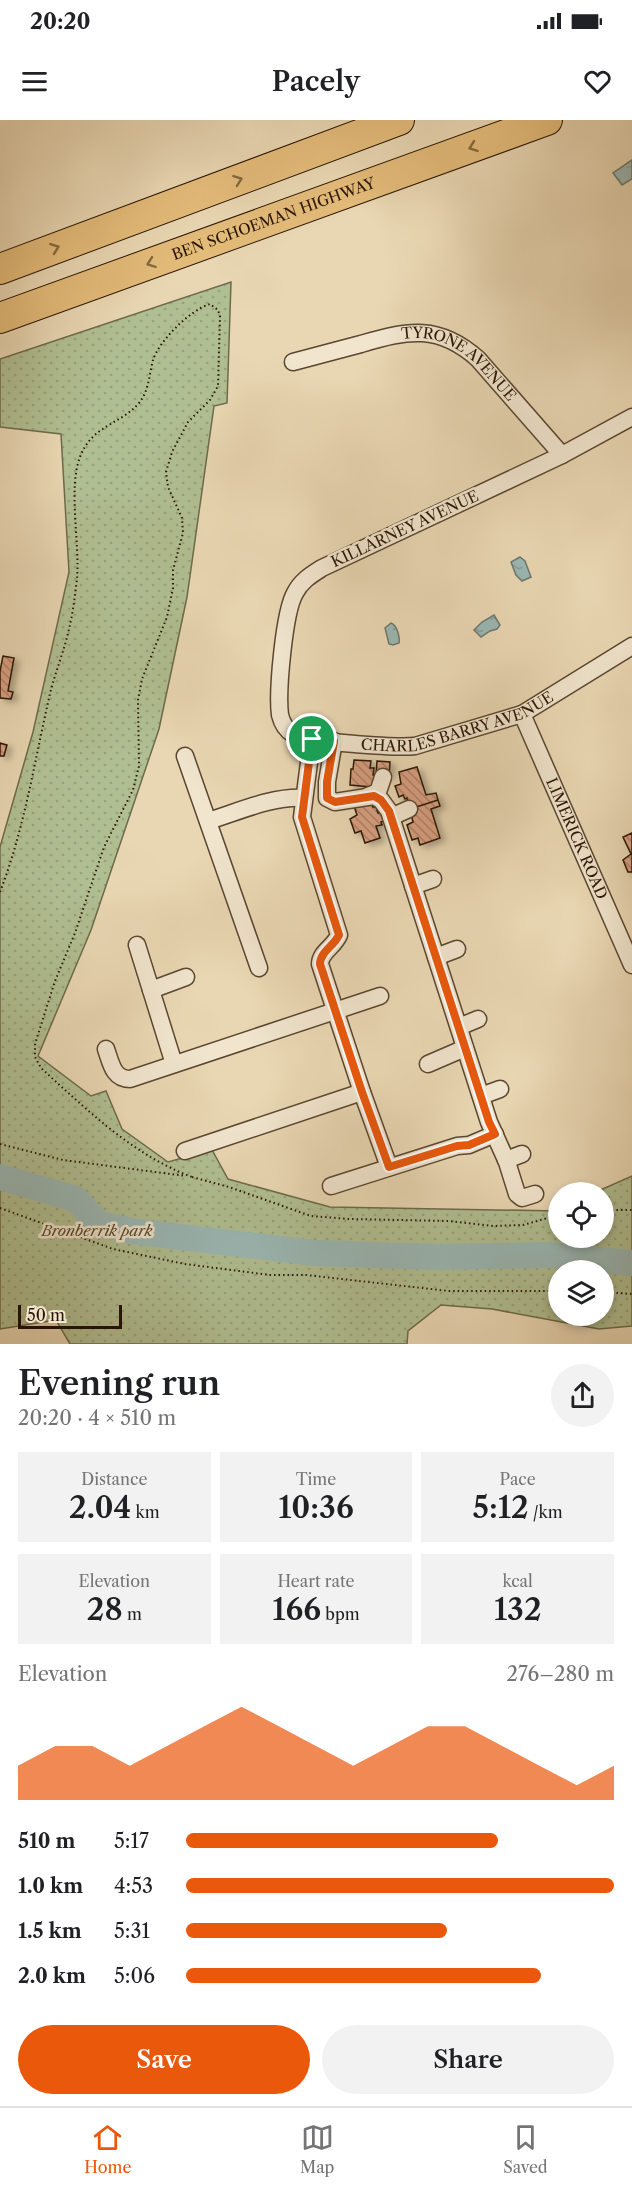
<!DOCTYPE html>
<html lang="en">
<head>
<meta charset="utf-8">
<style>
  :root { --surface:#fff; --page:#f2f2f2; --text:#202124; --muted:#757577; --line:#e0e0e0; --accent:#ea580c }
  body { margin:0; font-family:"Libre Caslon Text",serif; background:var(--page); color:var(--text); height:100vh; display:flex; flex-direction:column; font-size:22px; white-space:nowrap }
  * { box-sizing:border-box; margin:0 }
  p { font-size:20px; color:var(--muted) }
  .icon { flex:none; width:33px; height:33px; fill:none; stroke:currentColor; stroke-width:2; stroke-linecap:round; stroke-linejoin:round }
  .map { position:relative; height:1224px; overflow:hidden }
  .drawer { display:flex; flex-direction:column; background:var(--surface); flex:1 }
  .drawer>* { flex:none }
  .controls { position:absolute; left:548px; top:1062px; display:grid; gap:12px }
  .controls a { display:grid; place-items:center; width:66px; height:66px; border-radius:50%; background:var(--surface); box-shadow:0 3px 9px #0003; font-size:30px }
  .scale { position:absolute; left:18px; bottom:15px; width:104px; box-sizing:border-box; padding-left:6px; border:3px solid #2a1504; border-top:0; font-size:16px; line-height:21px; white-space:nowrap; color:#2a1504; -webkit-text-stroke:4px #f1e5ce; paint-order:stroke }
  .pin { position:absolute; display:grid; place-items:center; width:51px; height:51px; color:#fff; margin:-26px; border:3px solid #fff; border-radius:50%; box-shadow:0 2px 6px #0007 }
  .round { display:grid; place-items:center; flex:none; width:63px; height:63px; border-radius:32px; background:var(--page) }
  .headline { display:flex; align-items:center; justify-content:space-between; height:102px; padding:0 18px }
  h1 { font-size:33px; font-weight:600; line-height:45px }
  .metrics { display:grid; grid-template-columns:repeat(3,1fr); gap:9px; height:102px; padding:6px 18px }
  .metrics div { display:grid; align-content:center; border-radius:0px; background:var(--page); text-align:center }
  .metrics b { font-size:30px; font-weight:600 }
  .metrics small { font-size:16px; font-weight:400 }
  .metrics p { font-size:16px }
  .chart { height:168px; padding:12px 18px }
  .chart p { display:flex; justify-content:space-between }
  .chart svg { width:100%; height:108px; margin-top:6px; fill:var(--accent); opacity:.7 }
  .action { display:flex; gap:12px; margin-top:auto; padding:12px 18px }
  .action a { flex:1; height:69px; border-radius:36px; background:var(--accent); color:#fff; font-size:24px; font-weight:600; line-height:69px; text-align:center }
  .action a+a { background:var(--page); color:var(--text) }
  ul { padding:0 18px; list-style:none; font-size:20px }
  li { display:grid; grid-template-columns:96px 72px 1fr; align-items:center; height:45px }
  li i { height:15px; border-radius:8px; background:var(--accent) }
  .status { display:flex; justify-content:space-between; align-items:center; height:42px; padding:0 30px; background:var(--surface); direction:ltr }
  .status svg { height:16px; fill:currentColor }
  header { display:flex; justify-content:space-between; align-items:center; height:78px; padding:0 18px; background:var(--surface); font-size:27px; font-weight:600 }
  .dock { display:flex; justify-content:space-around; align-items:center; height:84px; border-top:2px solid var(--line); background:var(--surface); font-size:16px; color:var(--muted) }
  .dock a { display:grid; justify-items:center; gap:3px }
  .dock .current { color:var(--accent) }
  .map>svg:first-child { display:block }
</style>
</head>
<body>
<div class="status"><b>20:20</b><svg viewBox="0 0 49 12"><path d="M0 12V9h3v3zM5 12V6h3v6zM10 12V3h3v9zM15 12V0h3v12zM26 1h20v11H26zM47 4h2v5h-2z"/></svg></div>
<header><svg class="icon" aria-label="menu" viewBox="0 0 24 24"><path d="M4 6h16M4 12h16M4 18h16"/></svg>Pacely<svg class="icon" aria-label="heart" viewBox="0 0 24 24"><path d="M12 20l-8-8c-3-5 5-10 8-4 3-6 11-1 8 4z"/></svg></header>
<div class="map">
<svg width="632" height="1224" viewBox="0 0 632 1224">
  <defs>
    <pattern id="park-dots" width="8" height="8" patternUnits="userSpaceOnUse" patternTransform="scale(1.5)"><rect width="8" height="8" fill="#b0bf92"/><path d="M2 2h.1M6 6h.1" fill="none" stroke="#98a37c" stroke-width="1.8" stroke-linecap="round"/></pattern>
    <pattern id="water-ripples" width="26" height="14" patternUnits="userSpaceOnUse" patternTransform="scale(1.5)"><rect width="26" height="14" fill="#9ab8b5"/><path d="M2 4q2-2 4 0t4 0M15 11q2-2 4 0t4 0" fill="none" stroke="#859d9a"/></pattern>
    <pattern id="building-back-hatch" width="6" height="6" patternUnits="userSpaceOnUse" patternTransform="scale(1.5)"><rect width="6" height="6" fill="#d89f81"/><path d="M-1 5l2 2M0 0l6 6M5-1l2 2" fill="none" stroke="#af8067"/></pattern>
    <filter id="shadow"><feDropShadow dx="5" dy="3" stdDeviation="3" flood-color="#0004"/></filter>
  </defs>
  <rect width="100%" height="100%" fill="#e9d7b3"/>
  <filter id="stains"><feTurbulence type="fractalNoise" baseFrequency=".00333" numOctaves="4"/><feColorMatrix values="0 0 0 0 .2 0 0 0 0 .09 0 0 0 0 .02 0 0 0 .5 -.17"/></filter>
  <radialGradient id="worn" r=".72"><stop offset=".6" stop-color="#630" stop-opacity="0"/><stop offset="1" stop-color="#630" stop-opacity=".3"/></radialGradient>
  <path fill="url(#park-dots)" stroke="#6d6a4b" stroke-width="1.5" fill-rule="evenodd" d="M231,162L227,283L214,286L187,477L159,609L91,810L38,936L91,976L106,971L122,1009L168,1042L212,1030L228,1059L330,1087L558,1091V1118H603V1072H596L632,1056V1206L599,1209L492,1189L441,1185L408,1211L407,1224H70L56,1200L0,1209V727L33,612L69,452L61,314L0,307V239ZM558,1150H603V1196H558Z"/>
  <path fill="url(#water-ripples)" stroke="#6d776e" stroke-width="1.5" d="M632,40V59L622,65L613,53Z
    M520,437L525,441L531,457L522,461L516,455L511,442Z
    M494,495L500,505L497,509L490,511L481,517L474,510L482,502Z
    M391,503C397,505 400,517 399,523L393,525L389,524L385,508Z"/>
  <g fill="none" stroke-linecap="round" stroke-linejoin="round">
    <path stroke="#9ab8b5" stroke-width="26" d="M0,1057L76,1079L99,1104L138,1112L315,1133L435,1137L547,1135L632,1143"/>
  </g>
  <path fill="url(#building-back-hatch)" stroke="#2a1504" stroke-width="1.5" filter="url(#shadow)" d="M3,536L14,538L8,571L13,572L11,579L0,578V551Z
    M0,623L7,625L4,636H0Z
    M354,640L371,641L370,648H374L373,655H376L372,667L350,665L351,649H353Z
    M377,641L390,642L389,657L376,655Z
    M417,647L426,675L436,673L438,680L410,689L407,678L405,679L403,675L399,677L395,666L401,664L399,652Z
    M438,680L440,686L431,689L440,718L420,725L418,718L412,720L407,705L413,702L410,689Z
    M370,681L373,687H376L378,693L381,692L384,701L381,702L382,705L376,706L380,718L365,723L361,711L355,713L350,699L357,695L354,686Z
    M632,713V752H628L623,740L631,734L623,717Z"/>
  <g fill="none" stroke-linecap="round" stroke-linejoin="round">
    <defs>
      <g id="minor">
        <path id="s1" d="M293,242C316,236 339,230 361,224C408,210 439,204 478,239L562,335"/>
        <path id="s2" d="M632,297L562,335L322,448C311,455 301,461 295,473C284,492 277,572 280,595C282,603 286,610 293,614C305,622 398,628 415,626L522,594L632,526"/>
        <path id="s3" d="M522,594L632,845"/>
        <path d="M312,619L302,697L339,815C334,827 320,832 320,844L362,972L389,1047"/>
        <path d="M334,621L327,662V678L335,682L374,676L381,680L389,691L489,1002L507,1042L517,1074L522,1078L535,1074"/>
        <path d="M185,636L259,848"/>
        <path d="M368,676L378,672L383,657"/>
        <path d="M391,697L409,689"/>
        <path d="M208,701C238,692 272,676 304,678"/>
        <path d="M413,766L433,759"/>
        <path d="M137,825L174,944"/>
        <path d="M436,837L457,829"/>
        <path d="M151,870L186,857"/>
        <path d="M459,907L478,899"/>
        <path d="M106,929C111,943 113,959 130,959L380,876"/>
        <path d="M428,944L465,928"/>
        <path d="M481,976L500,969"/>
        <path d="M185,1031L362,972"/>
        <path d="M506,1040L522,1034"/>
        <path d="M331,1066L457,1026L469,1025L495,1014"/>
      </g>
      <g id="motorway">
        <path d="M0,149L399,0"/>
        <path id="s4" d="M0,198L547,0"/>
      </g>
    </defs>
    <use href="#minor" stroke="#5a4630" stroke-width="19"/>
    <use href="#motorway" stroke="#2a1504" stroke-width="32"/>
    <path stroke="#2a1504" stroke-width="2" stroke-dasharray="1.5 3" stroke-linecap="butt" d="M0,772C24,710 34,644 49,578C54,555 64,532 69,509C73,493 75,475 77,459C80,424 68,367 80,337C92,305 120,305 139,283C149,271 149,255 153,240C159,221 190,190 210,184L218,190L220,196L218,266L210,280L188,302L172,332L166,352L168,367L182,398L183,413L173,450V468L167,497L142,559L138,580L139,646L133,670L104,727L75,813L55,861L35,924V937L41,948C87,990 133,1035 192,1057
      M0,1024L63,1040L186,1056
      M192,1057L229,1067L311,1096L349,1099L449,1101L493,1106L523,1105L558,1095
      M0,1088L113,1129L185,1144L270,1155H306L449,1171H558
      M603,1090H632
      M603,1172L632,1174"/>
    <use href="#minor" stroke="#f1e5ce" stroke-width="16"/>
    <use href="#motorway" stroke="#e4bc7a" stroke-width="30"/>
  </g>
  <defs><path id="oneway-chevron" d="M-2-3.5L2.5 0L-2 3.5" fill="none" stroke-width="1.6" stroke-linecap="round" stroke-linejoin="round" transform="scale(1.5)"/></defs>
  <g stroke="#87683f">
    <use href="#oneway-chevron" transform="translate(473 27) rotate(160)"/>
    <use href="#oneway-chevron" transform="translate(238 60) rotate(-20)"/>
    <use href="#oneway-chevron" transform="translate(55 128) rotate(-20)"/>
    <use href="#oneway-chevron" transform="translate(151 143) rotate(160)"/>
  </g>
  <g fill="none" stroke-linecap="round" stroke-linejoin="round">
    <defs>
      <path id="route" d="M312,619L334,621L327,662V678L335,682L374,676L381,680L389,691L489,1002L495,1014L469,1025L457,1026L389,1047L362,972L320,844C320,832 334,826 339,815L302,697Z"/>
    </defs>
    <use href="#route" stroke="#fff" stroke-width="12"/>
    <use href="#route" stroke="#ea580c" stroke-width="8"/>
  </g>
  <g text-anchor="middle" stroke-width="5" stroke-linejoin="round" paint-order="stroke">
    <g font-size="15" fill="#2a1504" stroke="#f1e5ce">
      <text dy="5" stroke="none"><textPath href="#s4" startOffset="291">BEN SCHOEMAN HIGHWAY</textPath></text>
      <text dy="5" stroke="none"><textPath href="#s1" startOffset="180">TYRONE AVENUE</textPath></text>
      <text transform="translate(405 409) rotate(-25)" y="5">KILLARNEY AVENUE</text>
      <text dy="5" stroke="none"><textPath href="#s2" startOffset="699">CHARLES BARRY AVENUE</textPath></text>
      <text dy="5" stroke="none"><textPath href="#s3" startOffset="136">LIMERICK ROAD</textPath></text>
    </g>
    <g font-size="15" font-style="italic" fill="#52482f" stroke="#f1e5ce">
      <text x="97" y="1116">Bronberrik park</text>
    </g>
  </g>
  <rect width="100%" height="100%" filter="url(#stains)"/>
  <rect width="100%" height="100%" fill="url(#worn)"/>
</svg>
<div class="controls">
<a><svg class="icon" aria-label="locate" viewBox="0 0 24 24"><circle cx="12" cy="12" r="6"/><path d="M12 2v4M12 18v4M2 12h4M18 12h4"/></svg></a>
<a><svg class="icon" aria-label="layers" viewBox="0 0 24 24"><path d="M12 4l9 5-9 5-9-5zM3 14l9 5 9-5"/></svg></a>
</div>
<div class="scale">50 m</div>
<div class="pin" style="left:312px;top:619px;background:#1e9e55"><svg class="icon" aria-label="arrive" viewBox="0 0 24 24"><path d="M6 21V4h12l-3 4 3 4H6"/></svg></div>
</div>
<section class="drawer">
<div class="headline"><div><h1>Evening run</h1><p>20:20 · 4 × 510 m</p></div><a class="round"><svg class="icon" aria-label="share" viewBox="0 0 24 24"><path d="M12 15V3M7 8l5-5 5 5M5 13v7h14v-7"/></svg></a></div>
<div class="metrics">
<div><p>Distance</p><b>2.04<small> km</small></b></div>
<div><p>Time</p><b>10:36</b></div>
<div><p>Pace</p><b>5:12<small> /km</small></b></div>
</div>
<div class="metrics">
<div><p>Elevation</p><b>28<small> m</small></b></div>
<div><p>Heart rate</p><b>166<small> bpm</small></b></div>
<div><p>kcal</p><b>132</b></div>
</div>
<div class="chart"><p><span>Elevation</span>276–280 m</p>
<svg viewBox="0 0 160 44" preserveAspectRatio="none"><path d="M0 44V30L10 22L20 22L30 30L40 22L50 14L60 6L70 14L80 22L90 30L100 22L110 14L120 14L130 22L140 30L150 38L160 30V44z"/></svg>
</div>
<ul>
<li><b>510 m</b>5:17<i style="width:73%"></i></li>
<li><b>1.0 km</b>4:53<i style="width:100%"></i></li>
<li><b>1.5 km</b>5:31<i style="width:61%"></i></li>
<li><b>2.0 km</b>5:06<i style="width:83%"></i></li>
</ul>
<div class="action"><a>Save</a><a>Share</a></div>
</section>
<nav class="dock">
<a class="current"><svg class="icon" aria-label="home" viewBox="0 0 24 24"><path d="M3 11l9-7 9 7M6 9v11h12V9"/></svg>Home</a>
<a><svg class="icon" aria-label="map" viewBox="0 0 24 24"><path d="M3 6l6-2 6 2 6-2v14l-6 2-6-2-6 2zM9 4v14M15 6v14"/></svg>Map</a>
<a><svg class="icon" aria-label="saved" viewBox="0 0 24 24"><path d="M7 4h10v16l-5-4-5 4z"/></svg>Saved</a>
</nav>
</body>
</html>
